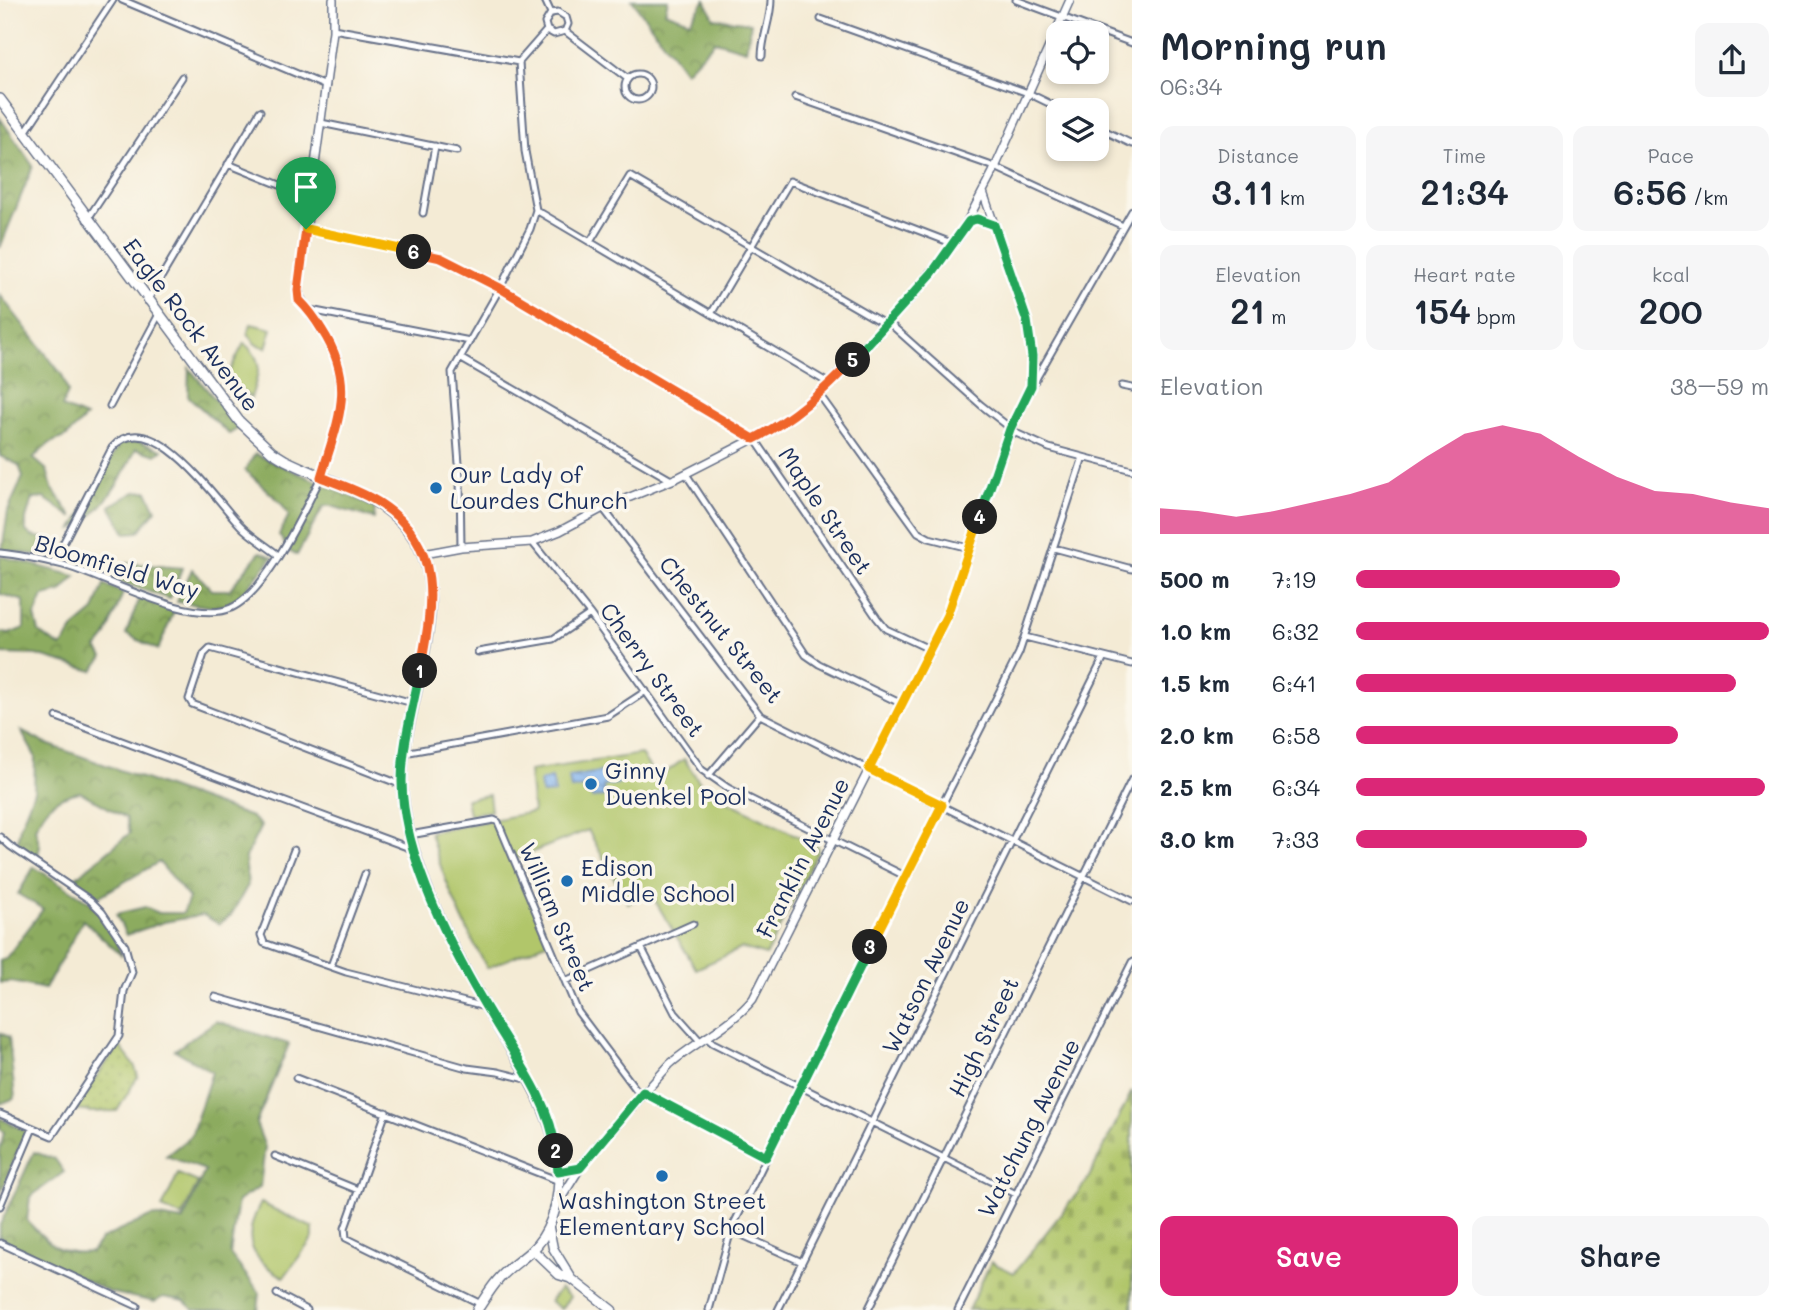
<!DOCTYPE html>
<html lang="en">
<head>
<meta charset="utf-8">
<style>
  :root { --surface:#fff; --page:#f6f6f7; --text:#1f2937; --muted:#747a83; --accent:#db2777 }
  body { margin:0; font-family:Mali,sans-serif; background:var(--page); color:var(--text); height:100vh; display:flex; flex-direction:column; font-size:26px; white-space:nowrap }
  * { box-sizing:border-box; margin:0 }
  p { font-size:23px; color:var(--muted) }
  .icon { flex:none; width:38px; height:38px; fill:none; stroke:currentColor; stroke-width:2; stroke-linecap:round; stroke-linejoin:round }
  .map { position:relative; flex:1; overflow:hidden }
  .sheet { display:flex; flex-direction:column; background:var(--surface); width:665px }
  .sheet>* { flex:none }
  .controls { position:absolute; left:1046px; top:21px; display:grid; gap:14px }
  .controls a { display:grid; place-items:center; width:63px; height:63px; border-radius:14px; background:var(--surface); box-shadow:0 4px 10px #0003; font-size:35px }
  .pin { position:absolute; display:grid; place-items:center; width:60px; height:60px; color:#fff; margin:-72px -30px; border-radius:50% 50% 50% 0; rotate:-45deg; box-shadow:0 0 7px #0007 }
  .pin .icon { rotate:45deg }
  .km { position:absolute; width:35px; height:35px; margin:-18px; border-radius:50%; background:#222; color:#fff; font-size:19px; line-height:35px; text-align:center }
  .round { display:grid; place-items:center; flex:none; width:74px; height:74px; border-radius:14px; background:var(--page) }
  .summary { display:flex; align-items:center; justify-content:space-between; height:119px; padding:0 28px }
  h1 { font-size:38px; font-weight:600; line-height:52px }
  .figures { display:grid; grid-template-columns:repeat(3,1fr); gap:10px; height:119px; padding:7px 28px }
  .figures div { display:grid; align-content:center; border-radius:14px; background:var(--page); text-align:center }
  .figures b { font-size:35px; font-weight:600 }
  .figures small { font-size:19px; font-weight:400 }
  .figures p { font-size:19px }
  .chart { height:196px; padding:14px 28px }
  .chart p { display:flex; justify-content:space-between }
  .chart svg { width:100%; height:126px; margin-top:7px; fill:var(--accent); opacity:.7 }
  .button { display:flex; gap:14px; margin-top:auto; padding:14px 28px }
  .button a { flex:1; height:80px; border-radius:14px; background:var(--accent); color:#fff; font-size:28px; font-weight:600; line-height:80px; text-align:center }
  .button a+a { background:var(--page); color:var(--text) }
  ul { padding:0 28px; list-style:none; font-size:23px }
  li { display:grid; grid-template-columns:112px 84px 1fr; align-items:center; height:52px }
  li i { height:18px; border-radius:9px; background:var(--accent) }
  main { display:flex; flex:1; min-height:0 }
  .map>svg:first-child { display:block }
</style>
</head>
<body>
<main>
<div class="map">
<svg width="1132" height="1310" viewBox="0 0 1132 1310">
  <defs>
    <pattern id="grass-dots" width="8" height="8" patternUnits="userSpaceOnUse" patternTransform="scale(1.75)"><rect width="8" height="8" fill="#b1c66a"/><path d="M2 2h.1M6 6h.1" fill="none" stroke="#98aa5e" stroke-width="1.8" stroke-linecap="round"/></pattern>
    <pattern id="forest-crowns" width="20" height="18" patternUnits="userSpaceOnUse" patternTransform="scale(1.75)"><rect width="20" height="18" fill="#8cab5e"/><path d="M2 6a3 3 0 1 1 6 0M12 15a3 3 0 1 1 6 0" fill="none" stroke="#728c51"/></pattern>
    <pattern id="cemetery-stones" width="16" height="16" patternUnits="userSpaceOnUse" patternTransform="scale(1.75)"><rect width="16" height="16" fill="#b1c66a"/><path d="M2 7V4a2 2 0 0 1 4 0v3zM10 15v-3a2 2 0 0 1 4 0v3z" fill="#98aa5e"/></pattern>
    <pattern id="water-ripples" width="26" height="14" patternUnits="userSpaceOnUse" patternTransform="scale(1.75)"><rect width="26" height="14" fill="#81b2ed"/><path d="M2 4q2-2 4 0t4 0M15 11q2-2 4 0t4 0" fill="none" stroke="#6991c3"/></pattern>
  </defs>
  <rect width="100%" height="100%" fill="#fbf7ec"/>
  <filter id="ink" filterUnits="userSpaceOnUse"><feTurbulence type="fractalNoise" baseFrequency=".0143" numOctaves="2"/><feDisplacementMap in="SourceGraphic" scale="14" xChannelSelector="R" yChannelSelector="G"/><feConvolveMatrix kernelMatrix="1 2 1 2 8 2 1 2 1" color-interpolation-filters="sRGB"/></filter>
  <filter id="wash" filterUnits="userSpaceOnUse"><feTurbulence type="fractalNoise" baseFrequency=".00686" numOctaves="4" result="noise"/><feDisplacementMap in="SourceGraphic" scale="28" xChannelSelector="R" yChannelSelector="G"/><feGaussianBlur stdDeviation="1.57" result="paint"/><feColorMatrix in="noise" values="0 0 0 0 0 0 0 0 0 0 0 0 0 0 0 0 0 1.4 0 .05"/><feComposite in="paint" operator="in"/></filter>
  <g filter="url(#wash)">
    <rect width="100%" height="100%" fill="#f4ebd5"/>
    <path fill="url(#grass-dots)" stroke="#667a64" stroke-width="2" d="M119,1045L134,1065L138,1076L117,1111L90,1112L74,1109Z"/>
    <path fill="url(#forest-crowns)" stroke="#546d5e" stroke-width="2" d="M632,0H668L665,12L690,21L705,0L714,18L751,23L746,50L715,41L685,72Z
      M0,118L33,166L0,248Z
      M0,295L62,375L68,392L62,407L86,417L67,436L50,443L33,458L47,470L52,488L73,518L44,498L32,499L26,519V531L32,536L54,540L51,557L2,550L8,510L23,477L19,465L0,456Z
      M189,368L239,428L229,434L188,396Z
      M138,441L162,450L156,455L136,449C122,479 103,512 73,529L119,444Z
      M255,454L375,507L374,519L328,505L323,507L297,555L290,552L279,535L289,515L281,503L245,470Z
      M147,491L156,510L138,532L125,533L110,506L135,492Z
      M260,552L273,557L241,595L220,608L177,602L192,569L212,590H229Z
      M0,556L76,576L61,592L43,596L35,616L39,632L61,647L75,627L94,611L104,584L123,593L106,637L97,648L103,657L93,671L36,655L0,654V632L9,634L24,628V601L0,594Z
      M126,563L182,568L170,599L118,581Z
      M140,596L175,609L158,650L126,634Z
      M21,731L44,743L251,817L261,826L245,858L248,885L231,915L219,924L203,915L164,922L126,935L116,914L145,907L159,913H183L189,898L159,862L98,897L73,880L130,833L126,818L80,792C54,797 46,806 35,828L40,846L37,858L17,845L20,827L34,791L35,756Z
      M34,867L91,903L108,923L122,956L83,920L45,989L12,982L0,983V960L6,958L43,909L18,894Z
      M216,1021L289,1044L256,1123L265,1147L260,1187L238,1201L230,1254L260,1293L258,1310H194L184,1301L163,1297L155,1302L109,1292L0,1238V1225L34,1152L55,1159L64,1172L30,1197L27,1221C50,1243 56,1255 91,1252L101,1239L152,1216L183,1221L205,1170L166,1156L191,1136L212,1072L175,1050Z
      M0,1033L9,1037L15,1098L0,1104Z
      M0,1118L26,1131L0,1195V1151L4,1132L0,1129Z"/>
    <path fill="url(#cemetery-stones)" stroke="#667a64" stroke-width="2" d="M1132,1091V1310H968L991,1262L1014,1273L1087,1181Z"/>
    <path fill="#b1c66a" stroke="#667a64" stroke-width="2" d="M251,324L272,329L266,348L255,344L248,333Z
      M244,343C266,362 258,373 251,398L227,379V376Z
      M641,754L657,779L684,759L705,790L818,846V851L766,955L742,948L696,969L651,894L628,903L588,830L515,859L549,942L487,968C463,924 443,880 430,832L533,812L529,771Z
      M489,795L491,811L469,814L466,799Z
      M178,1174L198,1182L182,1217L162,1208Z
      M261,1203L313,1228V1238L284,1277C249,1259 241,1238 261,1203Z
      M560,1289L570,1297L561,1309L550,1301Z"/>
    <path fill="url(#water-ripples)" stroke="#4e70a6" stroke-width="2" d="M620,769L622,783L603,786L604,796L592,798L590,786L571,789L569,777Z
      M552,778L555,793L542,794L540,781Z"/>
  </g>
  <g filter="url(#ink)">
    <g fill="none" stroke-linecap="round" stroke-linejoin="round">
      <defs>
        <path id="minor" d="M122,0L326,86
          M545,0L551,13
          M1016,0L1132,43
          M551,13L558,12L566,17L568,24L565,31
          M821,19L1028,93L1063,110
          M333,29L519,62
          M547,30L554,34L565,31
          M547,30L545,23L551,13
          M565,31L628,79
          M762,56C762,37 771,19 771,0
          M519,62L547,30
          M625 87a13 13 0 1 1 26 0a13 13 0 1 1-26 0Z
          M795,97L995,167L1123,226
          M321,123L457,151
          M1097,127L1132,144
          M24,134L113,0
          M228,164L312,198
          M536,210L830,384
          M423,213L435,146
          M87,220L182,77
          M969,221L977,219L994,225
          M306,229L441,258L500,288L755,439L877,618L886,629L929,649
          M590,242L630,176L886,325
          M147,301L260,111
          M310,310L470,341
          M711,314L790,181L954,244
          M888,322L981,405L1018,434L1049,448L1132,470
          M460,358L671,480
          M1033,384L1132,211
          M1122,386L1132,388
          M819,394L918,532L929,538L969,548
          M110,406L158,316
          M686,474L806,655L819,664L902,704
          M603,508L760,715L1132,901
          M532,542L590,614L702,770L728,788L907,877
          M461,547L460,477L452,372L500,288L530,229L536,210L525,151L519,62
          M1054,548L1132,569
          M0,553C21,555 43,560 63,565C104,576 192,626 231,608C266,593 304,511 321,477
          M53,563L112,448C151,402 216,500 240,525C250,536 266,545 278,555
          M1025,637L1132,664
          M478,652L553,639L590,614
          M57,717L415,850
          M404,753L608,716L646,691
          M708,776L760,715
          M402,785L192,704L189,699L204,654L210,648L413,703
          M410,835L494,820L498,822L578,1012L641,1096
          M0,837L10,846L90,900L102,912L125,946L132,972L124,991L119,1036L52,1136L0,1114
          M294,850L261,935L264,943L346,972L485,1007
          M641,947L675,1013L700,1041
          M331,966L365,874
          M565,981L693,924
          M215,997L467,1068L498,1072L530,1080
          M706,1037L713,1043L1016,1194
          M296,1078L559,1181
          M643,1092L766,1157
          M386,1112L345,1228L346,1238L481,1304
          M275,1156L358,1190
          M0,1206L33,1128
          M731,1230L802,1262
          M0,1243L137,1306
          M277,1294L307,1310
          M709,1310L731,1230L869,949L1019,653L1083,457
          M778,1310L1104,657
          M868,1310L1132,779
          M958,1310L1132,962"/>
        <path id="tertiary" d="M321,477C336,428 356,383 326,336C318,324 299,302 298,290L333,31V0
          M423,554L461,547L532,542L560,531L603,508L677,478L773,429L814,399L910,299L959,237L993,172L1070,0
          M558,1172L579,1168
          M557,1205L585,1160L670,1064C697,1041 731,1026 753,999L947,615L1010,429L1031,386L1032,356L1027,321L983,192"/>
        <path id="secondary" d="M549,1228L553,1248L572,1279
          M533,1250L559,1275L572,1279L612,1310"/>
        <path id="primary" d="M0,99L239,421L272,452L285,460C333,484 392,496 419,547C452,611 402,711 402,781C402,797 405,813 408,828C423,891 454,951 486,1007C517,1063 559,1114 559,1180C558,1206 550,1235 530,1252C520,1261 507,1269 498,1280C490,1289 484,1300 477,1310"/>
      </defs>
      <use href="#minor" stroke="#677188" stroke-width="9"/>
      <use href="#tertiary" stroke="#677188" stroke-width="10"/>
      <use href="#secondary" stroke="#677188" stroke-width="11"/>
      <use href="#primary" stroke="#677188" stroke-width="12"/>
      <use href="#minor" stroke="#fff" stroke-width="5"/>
      <use href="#tertiary" stroke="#fff" stroke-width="7"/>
      <use href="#secondary" stroke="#fff" stroke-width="8"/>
      <use href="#primary" stroke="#fff" stroke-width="9"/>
    </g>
  </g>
  <g fill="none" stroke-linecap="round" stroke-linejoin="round" filter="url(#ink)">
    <defs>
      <path id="split-1" d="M306,229L298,290L299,300C308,309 315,318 322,330C357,384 338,420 321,477C341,485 363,492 381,504C445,546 432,608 420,671"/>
      <path id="split-2" d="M420,671C413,707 402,745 402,781C402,857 456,958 495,1022C519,1062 550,1103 556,1151"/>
      <path id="split-3" d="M556,1151L558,1172L580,1168L643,1092L766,1157L870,947"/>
      <path id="split-4" d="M870,947L942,805L869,769L947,615L980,517"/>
      <path id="split-5" d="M853,360L932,273L969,221L977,219L994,225L1027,321L1032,356L1031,386L1010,429L980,517"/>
      <path id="split-6" d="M414,252L441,258L500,288L754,439C793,419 823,392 853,360"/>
      <path id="split-7" d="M306,229L414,252"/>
    </defs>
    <use href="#split-1" stroke="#fff" stroke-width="14"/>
    <use href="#split-2" stroke="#fff" stroke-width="14"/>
    <use href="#split-3" stroke="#fff" stroke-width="14"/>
    <use href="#split-4" stroke="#fff" stroke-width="14"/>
    <use href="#split-5" stroke="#fff" stroke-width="14"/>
    <use href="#split-6" stroke="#fff" stroke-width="14"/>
    <use href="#split-7" stroke="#fff" stroke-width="14"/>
    <use href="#split-1" stroke="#f0652b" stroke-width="9"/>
    <use href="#split-2" stroke="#22a559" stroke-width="9"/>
    <use href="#split-3" stroke="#22a559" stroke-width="9"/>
    <use href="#split-4" stroke="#f5b400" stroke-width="9"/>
    <use href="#split-5" stroke="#22a559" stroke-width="9"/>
    <use href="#split-6" stroke="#f0652b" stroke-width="9"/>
    <use href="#split-7" stroke="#f5b400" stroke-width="9"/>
  </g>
  <g fill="#1f6fb2" stroke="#fbf7ec" stroke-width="2.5">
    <circle cx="436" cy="488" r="7"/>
    <circle cx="591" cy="784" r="7"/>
    <circle cx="567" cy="881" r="7"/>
    <circle cx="662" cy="1176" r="7"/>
  </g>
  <g text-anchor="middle" stroke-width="7" stroke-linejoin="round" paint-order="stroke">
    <g font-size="23" fill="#1b2f5e" stroke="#fbf7ec">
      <text transform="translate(191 325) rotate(53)" y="8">Eagle Rock Avenue</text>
      <text transform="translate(825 511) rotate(56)" y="8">Maple Street</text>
      <text transform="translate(117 567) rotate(17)" y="8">Bloomfield Way</text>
      <text transform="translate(721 630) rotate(51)" y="8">Chestnut Street</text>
      <text transform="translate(652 670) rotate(54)" y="8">Cherry Street</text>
      <text transform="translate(803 858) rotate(-63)" y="8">Franklin Avenue</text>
      <text transform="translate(557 917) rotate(67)" y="8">William Street</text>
      <text transform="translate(926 976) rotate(-64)" y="8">Watson Avenue</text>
      <text transform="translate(984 1037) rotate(-64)" y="8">High Street</text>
      <text transform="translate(1029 1128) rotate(-63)" y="8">Watchung Avenue</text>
    </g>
    <g font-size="23" fill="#1b2f5e" stroke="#fbf7ec" text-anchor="start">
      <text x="450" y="483">Our Lady of<tspan x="450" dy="26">Lourdes Church</tspan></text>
      <text x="605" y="779">Ginny<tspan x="605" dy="26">Duenkel Pool</tspan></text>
      <text x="581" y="876">Edison<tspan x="581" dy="26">Middle School</tspan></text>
      <text x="662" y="1209" text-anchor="middle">Washington Street<tspan x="662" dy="26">Elementary School</tspan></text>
    </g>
  </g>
</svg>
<div class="controls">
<a><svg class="icon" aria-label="locate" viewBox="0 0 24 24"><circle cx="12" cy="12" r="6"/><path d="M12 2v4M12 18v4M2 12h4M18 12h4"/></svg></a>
<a><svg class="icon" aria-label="layers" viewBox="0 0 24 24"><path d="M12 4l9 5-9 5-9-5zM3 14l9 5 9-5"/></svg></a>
</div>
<div class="pin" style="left:306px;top:229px;background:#1e9e55"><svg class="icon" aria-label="arrive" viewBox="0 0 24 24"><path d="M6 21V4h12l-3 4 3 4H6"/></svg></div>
<b class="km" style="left:420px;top:671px">1</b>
<b class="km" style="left:556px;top:1151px">2</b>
<b class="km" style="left:870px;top:947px">3</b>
<b class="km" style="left:980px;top:517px">4</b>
<b class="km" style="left:853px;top:360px">5</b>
<b class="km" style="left:414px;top:252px">6</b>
</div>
<section class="sheet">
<div class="summary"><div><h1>Morning run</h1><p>06:34</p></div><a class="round"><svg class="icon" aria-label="share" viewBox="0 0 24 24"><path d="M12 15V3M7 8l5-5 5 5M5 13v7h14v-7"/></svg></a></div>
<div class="figures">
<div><p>Distance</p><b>3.11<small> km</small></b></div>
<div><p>Time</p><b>21:34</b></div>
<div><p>Pace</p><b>6:56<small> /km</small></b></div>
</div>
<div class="figures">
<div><p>Elevation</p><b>21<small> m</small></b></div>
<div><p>Heart rate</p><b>154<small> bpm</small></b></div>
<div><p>kcal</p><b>200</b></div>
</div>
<div class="chart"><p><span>Elevation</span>38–59 m</p>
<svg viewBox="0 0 160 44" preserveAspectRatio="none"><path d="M0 44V35L10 36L20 38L30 36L40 33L50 30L60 26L70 17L80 9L90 6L100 9L110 17L120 24L130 29L140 30L150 33L160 35V44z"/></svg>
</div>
<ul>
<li><b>500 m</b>7:19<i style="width:64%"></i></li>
<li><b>1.0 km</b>6:32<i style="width:100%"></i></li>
<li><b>1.5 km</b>6:41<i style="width:92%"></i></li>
<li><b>2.0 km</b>6:58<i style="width:78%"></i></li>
<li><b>2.5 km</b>6:34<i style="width:99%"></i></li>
<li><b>3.0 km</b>7:33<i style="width:56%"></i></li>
</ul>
<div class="button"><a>Save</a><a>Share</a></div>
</section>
</main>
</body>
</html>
